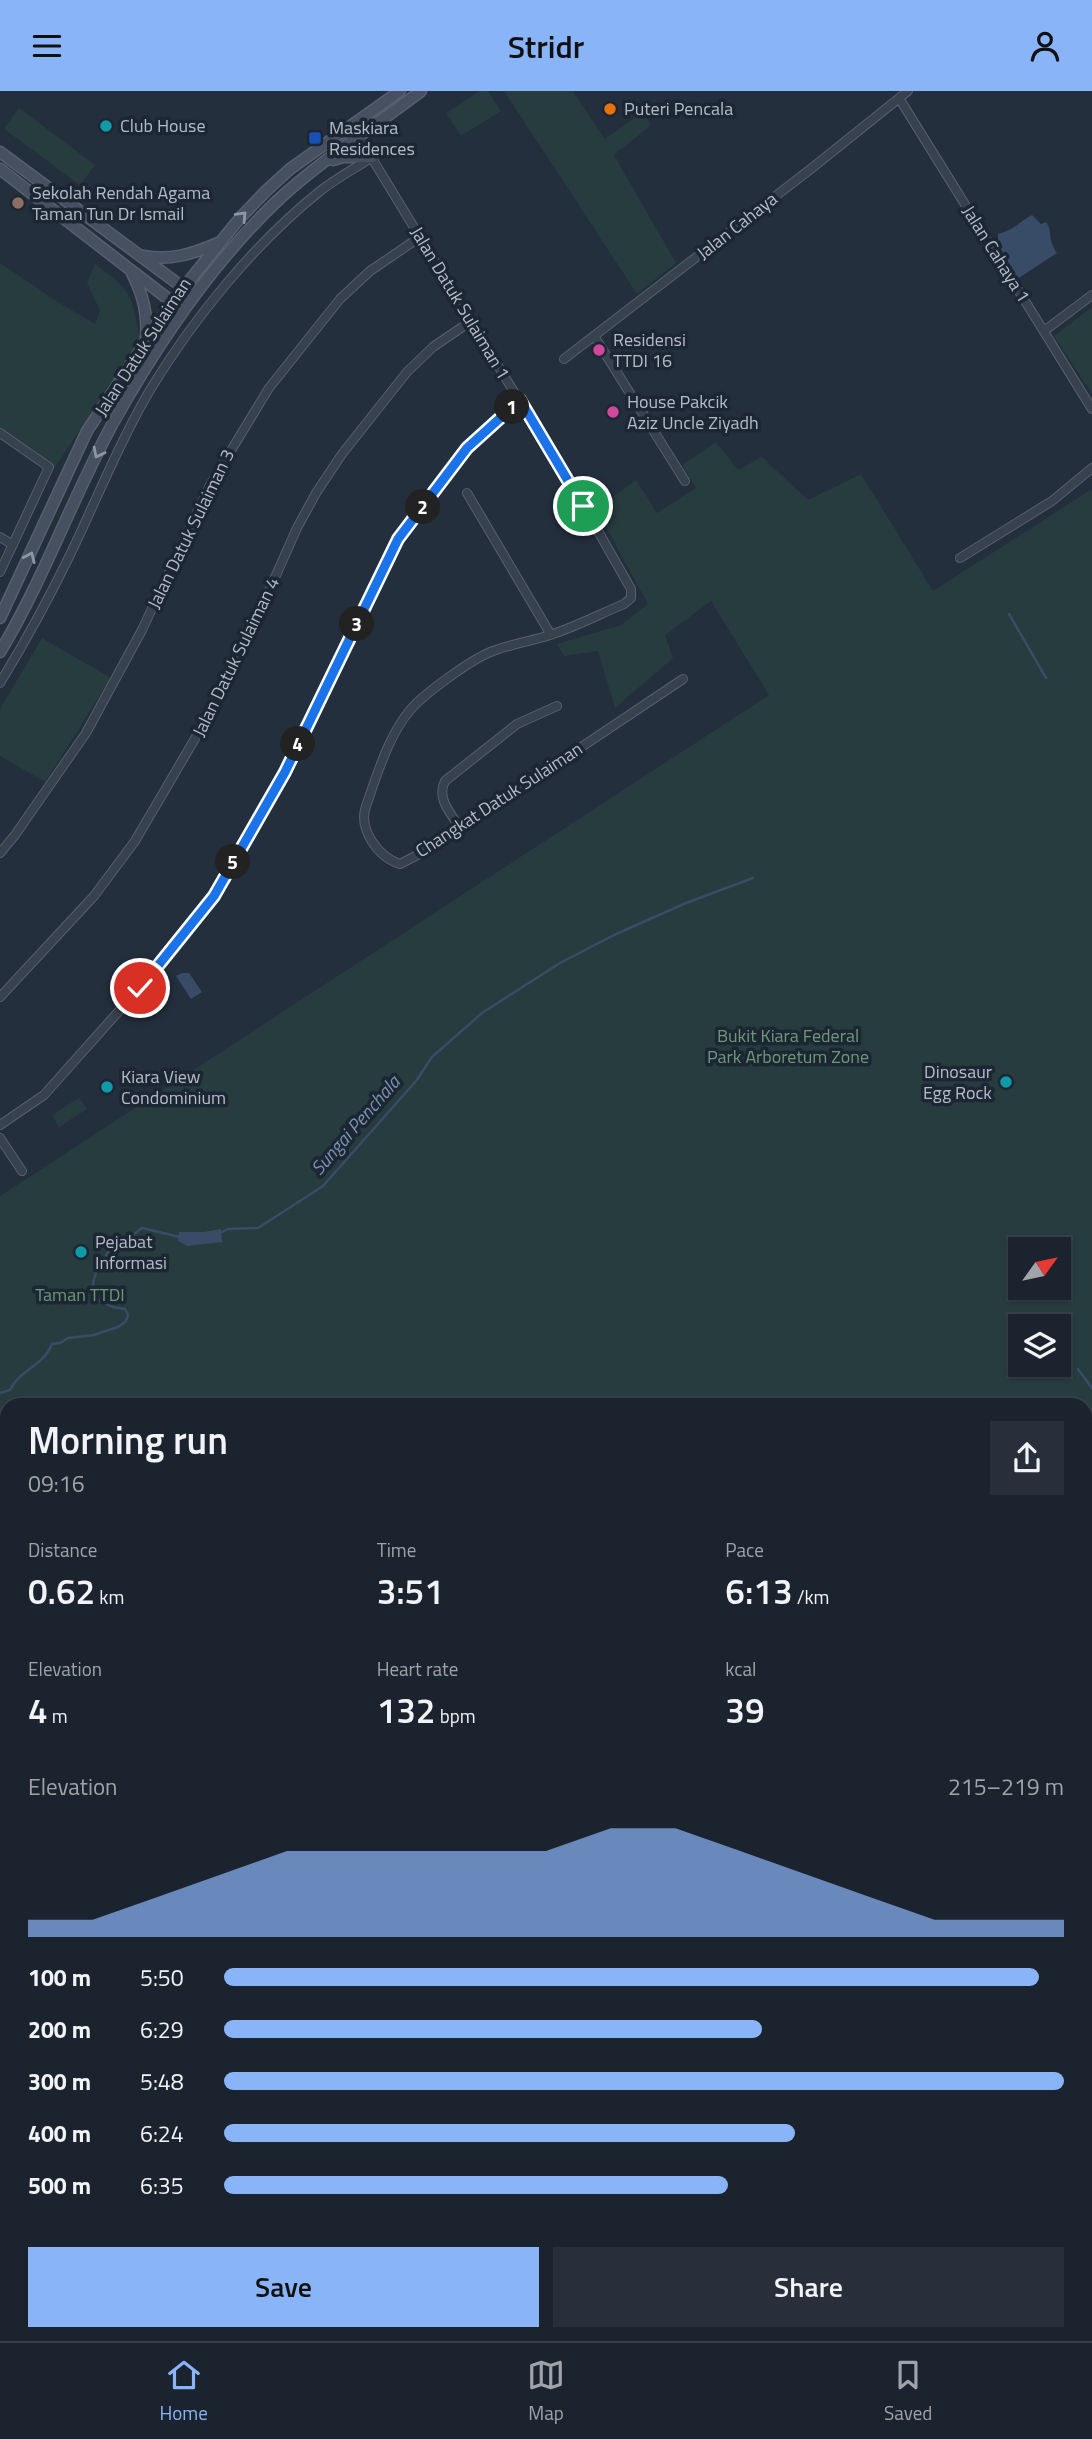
<!DOCTYPE html>
<html lang="en">
<head>
<meta charset="utf-8">
<style>
  :root { --surface:#1b232e; --page:#282f3a; --text:#f1f3f6; --muted:#a0a4aa; --line:#39404a; --accent:#8ab4f8 }
  body { margin:0; font-family:"Titillium Web",sans-serif; background:var(--page); color:var(--text); height:100vh; display:flex; flex-direction:column; font-size:26px; white-space:nowrap }
  * { box-sizing:border-box; margin:0 }
  p { font-size:23px; color:var(--muted) }
  .icon { flex:none; width:38px; height:38px; fill:none; stroke:currentColor; stroke-width:2; stroke-linecap:round; stroke-linejoin:round }
  .map { position:relative; flex:1; overflow:hidden }
  .drawer { position:absolute; left:0px; top:1307px; width:1092px; height:943px; display:flex; flex-direction:column; background:var(--surface); border-radius:21px 21px 0 0; box-shadow:0 2px 5px #0004,0 0 0 2px var(--line) }
  .drawer>* { flex:none }
  .needle { width:46px; rotate:57deg }
  .tools { position:absolute; left:1008px; top:1146px; display:grid; gap:14px }
  .tools a { display:grid; place-items:center; width:63px; height:63px; border-radius:0px; background:var(--surface); box-shadow:0 2px 5px #0004,0 0 0 2px var(--line); font-size:35px }
  .pin { position:absolute; display:grid; place-items:center; width:60px; height:60px; color:#fff; margin:-30px; border:4px solid #fff; border-radius:50%; box-shadow:0 2px 7px #0007 }
  .km { position:absolute; width:35px; height:35px; margin:-18px; border-radius:50%; background:#222; color:#fff; font-size:19px; line-height:35px; text-align:center }
  .round { display:grid; place-items:center; flex:none; width:74px; height:74px; border-radius:0px; background:var(--page) }
  .head { display:flex; align-items:center; justify-content:space-between; height:119px; padding:0 28px }
  h1 { font-size:38px; font-weight:600; line-height:52px }
  .stats { display:grid; grid-template-columns:repeat(3,1fr); gap:10px; height:119px; padding:7px 28px }
  .stats div { display:grid; align-content:center }
  .stats b { font-size:35px; font-weight:600 }
  .stats small { font-size:19px; font-weight:400 }
  .stats p { font-size:19px }
  .chart { height:196px; padding:14px 28px }
  .chart p { display:flex; justify-content:space-between }
  .chart svg { width:100%; height:126px; margin-top:7px; fill:var(--accent); opacity:.7 }
  .action { display:flex; gap:14px; margin-top:auto; padding:14px 28px }
  .action a { flex:1; height:80px; border-radius:0px; background:var(--accent); color:#111; font-size:28px; font-weight:600; line-height:80px; text-align:center }
  .action a+a { background:var(--page); color:var(--text) }
  ul { padding:0 28px; list-style:none; font-size:23px }
  li { display:grid; grid-template-columns:112px 84px 1fr; align-items:center; height:52px }
  li i { height:18px; border-radius:9px; background:var(--accent) }
  header { display:flex; justify-content:space-between; align-items:center; height:91px; padding:0 28px; background:var(--accent); color:#111; font-size:32px; font-weight:600 }
  .tabs { display:flex; justify-content:space-around; align-items:center; height:98px; border-top:2px solid var(--line); background:var(--surface); font-size:19px; color:var(--muted) }
  .tabs a { display:grid; justify-items:center; gap:4px }
  .tabs .active { color:var(--accent) }
  .map>svg:first-child { display:block }
</style>
</head>
<body>
<header><svg class="icon" aria-label="menu" viewBox="0 0 24 24"><path d="M4 6h16M4 12h16M4 18h16"/></svg>Stridr<svg class="icon" aria-label="person" viewBox="0 0 24 24"><circle cx="12" cy="8" r="4"/><path d="M4 21q1-7 8-7t8 7"/></svg></header>
<div class="map">
<svg width="1092" height="2250" viewBox="0 0 1092 2250">
  <rect width="100%" height="100%" fill="#242f3e"/>
  <path fill="#263c3f" fill-rule="evenodd" d="M480,0H488L501,20L461,45L446,22Z
    M504,0H573L605,48L643,21L651,34L614,64L676,172L637,203Z
    M19,17L95,74L80,94L4,38Z
    M0,172L61,213L95,233L100,219L87,192L95,173C133,201 132,204 140,249L55,376L0,337Z
    M1092,216V303L1054,245Z
    M716,351L738,379L762,366L808,409L861,383L933,500L1092,398V2250H687L689,2244H1085V1314H7V2125L0,2114V1105L769,604L711,510L665,544L673,567L615,617L598,560L564,565L557,553L621,534L648,513L596,418L636,389L657,422L696,397L682,374ZM1020,1158H1059V1197H1020ZM1020,1236H1059V1274H1020Z
    M42,547L111,587L45,691L0,665V618Z
    M79,1007L87,1018L59,1036L52,1024Z
    M75,2244H658L660,2250H74Z"/>
  <path fill="#394c67" d="M1032,124L1041,133L1046,131C1053,141 1047,148 1057,162L1017,188L998,159V143C1016,138 1016,133 1032,124Z
    M182,882H189L202,901L191,908L176,885Z
    M221,1138L222,1151L187,1155L178,1150L179,1141H204Z"/>
  <g fill="none" stroke-linecap="round" stroke-linejoin="round">
    <path stroke="#394c67" stroke-width="2.5" d="M1009,523L1046,587
      M220,1142L228,1138L258,1137L323,1095L416,990L432,966L482,922L560,872L614,844L686,812L753,787
      M1078,1278L1092,1297
      M0,1302L10,1299C21,1277 42,1277 52,1253L60,1252L68,1247L94,1244L118,1236L126,1230L128,1224L125,1218L113,1216L94,1207C88,1188 102,1171 112,1155L121,1153L142,1137L180,1146
      M1087,2185L1092,2184"/>
    <defs>
      <path id="street" d="M899,7L1092,318
        M356,41L590,426L631,498V507L624,513C600,523 575,536 550,544C531,550 512,553 493,560C473,567 425,602 411,618C389,643 377,684 366,715C358,738 378,766 400,773L429,758L683,588
        M1044,240L1092,204
        M594,245L685,390
        M564,268L812,77L908,0
        M0,342L49,376L0,481
        M467,402L551,544
        M0,446L13,454
        M960,467L1052,410L1092,377
        M0,592C25,551 48,509 69,466C96,410 119,352 150,299C193,228 254,153 319,101C335,88 354,78 372,66
        M460,737C451,722 436,708 445,690L517,633L557,615
        M0,762L15,744L86,642L142,539L210,394L269,297L340,208L370,180L420,146
        M0,906L94,805L135,750L210,622L244,556L297,437L316,402L342,363L407,281L433,256L471,230
        M0,1034L44,1004L168,865L214,805L285,681L398,448L467,357L520,309
        M0,1047L22,1080"/>
      <path id="secondary" d="M0,61L189,201
        M333,69L343,66H372
        M0,78L176,214
        M143,165C171,170 192,163 218,152
        M132,182C143,204 148,223 146,247
        M0,527L87,340L172,211L240,127L267,99L290,78L400,0
        M0,561C44,488 72,407 113,332C156,255 213,171 277,110C321,69 374,36 421,0"/>
    </defs>
    <use href="#street" stroke="#565f6c" stroke-width="10"/>
    <use href="#secondary" stroke="#565f6c" stroke-width="13"/>
    <use href="#street" stroke="#38414e" stroke-width="8"/>
    <use href="#secondary" stroke="#465061" stroke-width="10"/>
  </g>
  <defs><path id="oneway-chevron" d="M-2-3.5L2.5 0L-2 3.5" fill="none" stroke-width="1.6" stroke-linecap="round" stroke-linejoin="round" transform="scale(1.75)"/></defs>
  <g stroke="#8e96a5">
    <use href="#oneway-chevron" transform="translate(242 125) rotate(-47)"/>
    <use href="#oneway-chevron" transform="translate(98 362) rotate(117)"/>
    <use href="#oneway-chevron" transform="translate(30 466) rotate(-66)"/>
  </g>
  <g fill="none" stroke-linecap="round" stroke-linejoin="round">
    <defs>
      <path id="route" d="M140,897L214,805L285,681L398,448L467,357L520,309L583,415"/>
    </defs>
    <use href="#route" stroke="#fff" stroke-width="14"/>
    <use href="#route" stroke="#1a73e8" stroke-width="9"/>
  </g>
  <circle fill="#e8710a" stroke="#1d2633" stroke-width="2.5" cx="610" cy="18" r="7"/>
  <g fill="#0f9aa8" stroke="#1d2633" stroke-width="2.5">
    <circle cx="106" cy="35" r="7"/>
    <circle cx="1006" cy="991" r="7"/>
    <circle cx="107" cy="996" r="7"/>
    <circle cx="81" cy="1161" r="7"/>
  </g>
  <rect fill="#1a4fb4" stroke="#1d2633" stroke-width="2.5" x="308" y="40" width="14" height="14" rx="3.5"/>
  <circle fill="#8d6e63" stroke="#1d2633" stroke-width="2.5" cx="18" cy="112" r="7"/>
  <g fill="#d1479c" stroke="#1d2633" stroke-width="2.5">
    <circle cx="599" cy="259" r="7"/>
    <circle cx="613" cy="321" r="7"/>
  </g>
  <g text-anchor="middle" stroke-width="7" stroke-linejoin="round" paint-order="stroke">
    <g font-size="18" fill="#b4bcc9" stroke="#1d2633" text-anchor="start">
      <text x="624" y="24">Puteri Pencala</text>
      <text x="120" y="41">Club House</text>
      <text x="329" y="43">Maskiara<tspan x="329" dy="21">Residences</tspan></text>
      <text x="32" y="108">Sekolah Rendah Agama<tspan x="32" dy="21">Taman Tun Dr Ismail</tspan></text>
      <text x="613" y="255">Residensi<tspan x="613" dy="21">TTDI 16</tspan></text>
      <text x="627" y="317">House Pakcik<tspan x="627" dy="21">Aziz Uncle Ziyadh</tspan></text>
      <text x="992" y="987" text-anchor="end">Dinosaur<tspan x="992" dy="21">Egg Rock</tspan></text>
      <text x="121" y="992">Kiara View<tspan x="121" dy="21">Condominium</tspan></text>
      <text x="95" y="1157">Pejabat<tspan x="95" dy="21">Informasi</tspan></text>
    </g>
    <g font-size="18" fill="#b4bcc9" stroke="#1d2633">
      <text transform="translate(737 135) rotate(-38)" y="6">Jalan Cahaya</text>
      <text transform="translate(996 163) rotate(58)" y="6">Jalan Cahaya 1</text>
      <text transform="translate(460 212) rotate(59)" y="6">Jalan Datuk Sulaiman 1</text>
      <text transform="translate(143 256) rotate(-57)" y="6">Jalan Datuk Sulaiman</text>
      <text transform="translate(191 438) rotate(-64)" y="6">Jalan Datuk Sulaiman 3</text>
      <text transform="translate(236 566) rotate(-64)" y="6">Jalan Datuk Sulaiman 4</text>
      <text transform="translate(499 709) rotate(-33)" y="6">Changkat Datuk Sulaiman</text>
    </g>
    <g font-size="18" fill="#6b9a76" stroke="#1d2633">
      <text x="788" y="951">Bukit Kiara Federal<tspan x="788" dy="21">Park Arboretum Zone</tspan></text>
      <text x="80" y="1210">Taman TTDI</text>
    </g>
    <g font-size="19" font-style="italic" fill="#7c92b1" stroke="#1d2633">
      <text transform="translate(355 1034) rotate(-49)" y="7">Sungai Penchala</text>
    </g>
  </g>
</svg>
<div class="tools">
<a><svg class="needle" viewBox="-14 -14 28 28"><path d="M0-13l5 13h-10z" fill="#e53935"/><path d="M0 13l5-13h-10z" fill="#a0a4aa"/></svg></a>
<a><svg class="icon" aria-label="layers" viewBox="0 0 24 24"><path d="M12 4l9 5-9 5-9-5zM3 14l9 5 9-5"/></svg></a>
</div>
<div class="pin" style="left:583px;top:415px;background:#1e9e55"><svg class="icon" aria-label="arrive" viewBox="0 0 24 24"><path d="M6 21V4h12l-3 4 3 4H6"/></svg></div>
<div class="pin" style="left:140px;top:897px;background:#d93025"><svg class="icon" aria-label="check" viewBox="0 0 24 24"><path d="M5 12l5 5 9-10"/></svg></div>
<b class="km" style="left:512px;top:316px">1</b>
<b class="km" style="left:423px;top:416px">2</b>
<b class="km" style="left:357px;top:533px">3</b>
<b class="km" style="left:298px;top:653px">4</b>
<b class="km" style="left:233px;top:771px">5</b>
<section class="drawer">
<div class="head"><div><h1>Morning run</h1><p>09:16</p></div><a class="round"><svg class="icon" aria-label="share" viewBox="0 0 24 24"><path d="M12 15V3M7 8l5-5 5 5M5 13v7h14v-7"/></svg></a></div>
<div class="stats">
<div><p>Distance</p><b>0.62<small> km</small></b></div>
<div><p>Time</p><b>3:51</b></div>
<div><p>Pace</p><b>6:13<small> /km</small></b></div>
</div>
<div class="stats">
<div><p>Elevation</p><b>4<small> m</small></b></div>
<div><p>Heart rate</p><b>132<small> bpm</small></b></div>
<div><p>kcal</p><b>39</b></div>
</div>
<div class="chart"><p><span>Elevation</span>215–219 m</p>
<svg viewBox="0 0 160 44" preserveAspectRatio="none"><path d="M0 44V38L10 38L20 30L30 22L40 14L50 14L60 14L70 14L80 14L90 6L100 6L110 14L120 22L130 30L140 38L150 38L160 38V44z"/></svg>
</div>
<ul>
<li><b>100 m</b>5:50<i style="width:97%"></i></li>
<li><b>200 m</b>6:29<i style="width:64%"></i></li>
<li><b>300 m</b>5:48<i style="width:100%"></i></li>
<li><b>400 m</b>6:24<i style="width:68%"></i></li>
<li><b>500 m</b>6:35<i style="width:60%"></i></li>
</ul>
<div class="action"><a>Save</a><a>Share</a></div>
</section>
</div>
<nav class="tabs">
<a class="active"><svg class="icon" aria-label="home" viewBox="0 0 24 24"><path d="M3 11l9-7 9 7M6 9v11h12V9"/></svg>Home</a>
<a><svg class="icon" aria-label="map" viewBox="0 0 24 24"><path d="M3 6l6-2 6 2 6-2v14l-6 2-6-2-6 2zM9 4v14M15 6v14"/></svg>Map</a>
<a><svg class="icon" aria-label="saved" viewBox="0 0 24 24"><path d="M7 4h10v16l-5-4-5 4z"/></svg>Saved</a>
</nav>
</body>
</html>
